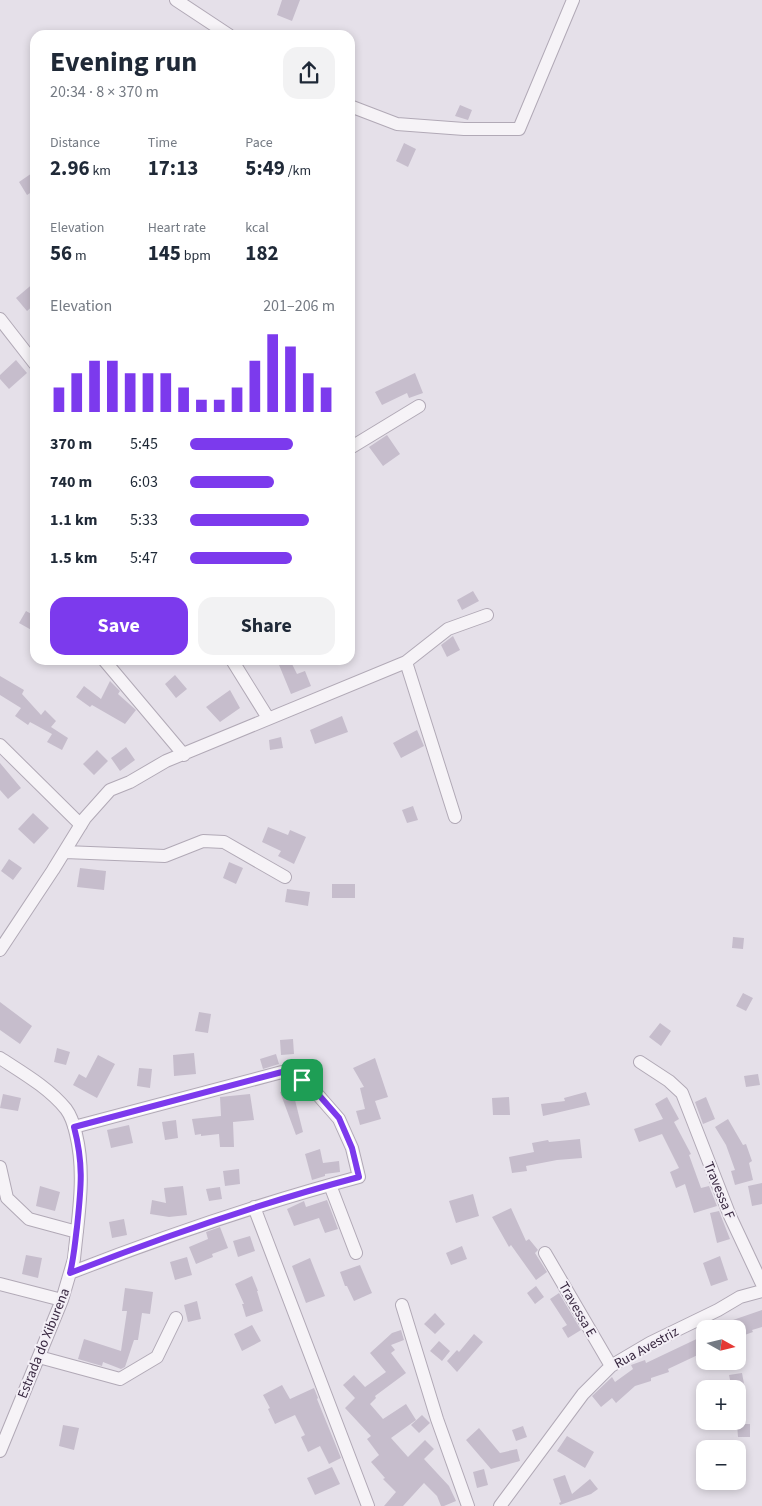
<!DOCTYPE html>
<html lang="en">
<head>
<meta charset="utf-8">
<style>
  :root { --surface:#fff; --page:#f2f2f3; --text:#1f2937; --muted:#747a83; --accent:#7c3aed }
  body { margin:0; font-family:"Source Sans 3",sans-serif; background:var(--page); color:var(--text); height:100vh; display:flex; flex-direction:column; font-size:19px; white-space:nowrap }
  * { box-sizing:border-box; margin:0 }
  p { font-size:16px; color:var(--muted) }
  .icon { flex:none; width:28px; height:28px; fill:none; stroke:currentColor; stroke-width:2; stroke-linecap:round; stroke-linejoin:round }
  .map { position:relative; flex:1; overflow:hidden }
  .drawer { position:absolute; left:30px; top:30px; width:325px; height:635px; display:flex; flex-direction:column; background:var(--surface); border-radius:15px; box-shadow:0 2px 8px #0003 }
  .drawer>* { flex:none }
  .needle { width:32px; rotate:98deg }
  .fabs { position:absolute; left:696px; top:1320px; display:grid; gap:10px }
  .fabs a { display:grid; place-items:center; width:50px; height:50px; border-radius:10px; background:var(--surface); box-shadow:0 2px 8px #0003; font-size:25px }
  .pin { position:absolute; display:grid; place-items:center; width:42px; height:42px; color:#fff; margin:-21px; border-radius:10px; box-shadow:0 2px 8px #0006 }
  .round { display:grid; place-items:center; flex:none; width:52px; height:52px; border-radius:15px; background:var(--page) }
  .overview { display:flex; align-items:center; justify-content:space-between; height:85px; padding:0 20px }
  h1 { font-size:28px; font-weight:700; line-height:38px }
  .stats { display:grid; grid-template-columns:repeat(3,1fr); gap:8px; height:85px; padding:5px 20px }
  .stats div { display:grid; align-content:center }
  .stats b { font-size:21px; font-weight:700 }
  .stats small { font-size:14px; font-weight:400 }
  .stats p { font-size:14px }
  .chart { height:140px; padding:10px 20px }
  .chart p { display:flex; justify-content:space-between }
  .chart svg { width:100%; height:90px; margin-top:5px; stroke:var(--accent); stroke-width:6 }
  .primary-button { display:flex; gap:10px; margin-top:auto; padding:10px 20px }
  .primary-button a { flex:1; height:58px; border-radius:15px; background:var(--accent); color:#fff; font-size:20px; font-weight:700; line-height:58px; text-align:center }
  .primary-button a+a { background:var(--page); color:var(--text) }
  ul { padding:0 20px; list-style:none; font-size:16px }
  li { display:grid; grid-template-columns:80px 60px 1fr; align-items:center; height:38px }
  li i { height:12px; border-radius:6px; background:var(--accent) }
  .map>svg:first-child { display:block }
</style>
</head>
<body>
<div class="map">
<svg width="762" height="1506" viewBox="0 0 762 1506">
  <rect width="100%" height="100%" fill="#e5e0e9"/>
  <path fill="#c6bdcc" d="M282,0H300L292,21L277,15Z
    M460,105L472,110L468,120L455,116Z
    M404,143L416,149L408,167L396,161Z
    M35,171V190L27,195L19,182Z
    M35,282V304L27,311L16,298Z
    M16,360L27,373L9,389L0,379V375Z
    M415,373L423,393L409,398L407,393L382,405L375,392Z
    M387,435L400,454L383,466L369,447Z
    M473,591L479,601L462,610L457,600Z
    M26,611L35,616V632L19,623Z
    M453,636L460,650L447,657L441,645Z
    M277,660H290L297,674L305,671L311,686L291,694Z
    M175,675L187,689L176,698L165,684Z
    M0,676L24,690L22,694L41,715L45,710L56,721L51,727L68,738L62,750L47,742L52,734L30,722L28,725L15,716L21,708L0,695Z
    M110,681L120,691L118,694L136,710L125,724L92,705L90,707L76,697L84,686L101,699Z
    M230,690L240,708L220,722L206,707Z
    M342,716L348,732L315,744L310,730Z
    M417,730L424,746L401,758L393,743Z
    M281,737L283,748L270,750L269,740Z
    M126,747L135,760L120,771L111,758Z
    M97,750L108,761L94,775L83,764Z
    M0,763L21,788L8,799L0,790Z
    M413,806L418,820L407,823L402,810Z
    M33,813L49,828L34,844L18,829Z
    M268,827L288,835L290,830L306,837L294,864L278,856L281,851L262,842Z
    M9,859L22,868L13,880L1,871Z
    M229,862L243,868L236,884L223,878Z
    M80,868L106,871L104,890L77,887Z
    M332,884H355V898H332Z
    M287,889L310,892L308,906L285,902Z
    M733,937L744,938L743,949L732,948Z
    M743,993L753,998L746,1011L736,1006Z
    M0,1002L32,1026L20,1044L0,1030Z
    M199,1012L211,1014L208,1033L195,1031Z
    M660,1023L671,1031L661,1046L649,1037Z
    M293,1039L294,1054L281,1055L280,1040Z
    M57,1048L70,1052L66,1065L54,1062Z
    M194,1053L196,1074L174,1076L173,1055Z
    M276,1054L279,1064L263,1069L260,1059Z
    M98,1055L115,1064L97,1098L73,1085L79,1074L86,1078Z
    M375,1058L388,1097L375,1101L381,1119L360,1125L356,1111L365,1109L360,1088L364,1087L353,1068Z
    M139,1068L152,1069L150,1088L137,1086Z
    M758,1074L760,1085L746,1087L744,1076Z
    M296,1087L300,1098L295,1100L303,1132L296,1135L280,1092Z
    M586,1092L590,1105L543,1116L541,1104L565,1101L564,1098Z
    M3,1094L21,1098L18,1111L0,1108Z
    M250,1094L254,1120L233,1122L234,1147H220L219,1134L201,1136V1134L195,1135L192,1119L221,1116L220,1097Z
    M509,1097L510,1115H493L492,1098Z
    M667,1097L679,1119L674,1122L691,1154L689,1155L701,1188L709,1186L717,1206L694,1213L685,1184L676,1188L670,1172L679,1168L662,1134L639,1142L634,1129L663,1119L655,1104Z
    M706,1097L715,1119L703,1124L695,1102Z
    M728,1119L743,1145L746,1144L752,1161L749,1163L753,1180L735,1185L731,1171L735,1170L726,1145L715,1127Z
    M176,1120L178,1138L165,1140L162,1122Z
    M129,1125L133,1143L111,1148L107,1130Z
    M580,1139L582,1158L557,1160L526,1166L527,1171L512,1173L509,1157L534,1152L532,1143L548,1140L549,1142Z
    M320,1149L323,1163L339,1161L340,1172L325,1174V1176L312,1180L305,1154Z
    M239,1169L240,1184L225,1186L223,1171Z
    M762,1183V1204L752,1206L748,1186Z
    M40,1186L60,1192L55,1211L36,1206Z
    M183,1186L187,1215L169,1217L150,1214L152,1200L166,1203L164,1188Z
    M220,1187L222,1199L209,1201L206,1189Z
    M473,1194L479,1216L456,1223L449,1201Z
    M327,1200L338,1229L325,1233L319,1218L294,1226L287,1209L304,1201L306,1207Z
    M511,1208L526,1241L529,1239L538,1250L535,1253L547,1272L536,1280L511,1245L509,1247L492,1217Z
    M719,1211L730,1239L717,1243L710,1213Z
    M124,1219L127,1235L112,1238L109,1222Z
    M220,1227L228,1248L212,1254L213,1257L196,1264L189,1247L208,1239L206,1232Z
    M250,1236L255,1251L238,1257L233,1241Z
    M462,1246L467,1259L451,1265L446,1253Z
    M26,1255L42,1258L38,1278L22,1274Z
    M720,1256L728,1280L711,1286L703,1263Z
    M187,1257L192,1275L175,1280L170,1262Z
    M310,1258L325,1296L306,1303L292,1266Z
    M360,1265L372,1293L354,1301L347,1286H345L340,1272Z
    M252,1276L258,1291H257L263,1311L246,1317L242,1304H244L235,1284Z
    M536,1286L544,1297L535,1304L527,1293Z
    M125,1288L153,1292L150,1314L142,1313L138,1340H134L125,1367L121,1369L103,1362L102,1366L78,1359L84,1339L121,1351L127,1311H122Z
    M559,1293L581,1330L568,1338L562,1328L567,1325L550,1299Z
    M197,1301L201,1319L188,1322L184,1305Z
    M762,1310V1327L752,1330L753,1332L739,1337L738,1329H736L733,1320Z
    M435,1313L445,1324L435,1334L424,1324Z
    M252,1325L261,1341L242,1351L234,1334Z
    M401,1330L404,1340L391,1345L395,1350L391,1353L406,1373L375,1396L376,1398L370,1404L383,1419L406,1404L416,1420L391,1438L408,1457L425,1440L434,1449L424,1459L449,1486L456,1501L444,1506H441L437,1496L424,1483L403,1506H384L396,1492L383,1479L385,1478L371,1462L379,1455L367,1439L371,1436L345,1408L355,1398L343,1385L354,1375L365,1387L386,1372L370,1353L392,1333Z
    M474,1334L483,1342L457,1372L447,1361L457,1350L459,1352Z
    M705,1335V1350L701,1351L702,1353L668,1369L669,1372L651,1378V1381L635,1386L616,1403L612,1398L601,1407L592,1396L612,1377L615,1382L633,1369L631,1365L645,1360L646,1363Z
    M439,1341L450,1351L442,1361L430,1351Z
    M742,1373L745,1389H732L729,1375Z
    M282,1385L290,1399L314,1388L318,1398L317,1399L341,1458L329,1464L320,1446L308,1452L301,1437L305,1435L295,1415L275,1424L268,1409L270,1408L263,1395Z
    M422,1415L430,1423L419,1433L411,1425Z
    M737,1424H750V1437H738Z
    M63,1425L79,1428L74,1450L59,1446Z
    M523,1426L527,1437L516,1441L512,1430Z
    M479,1428L500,1453L517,1449L520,1461L491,1469L466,1440Z
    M567,1436L594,1452L585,1468L557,1451Z
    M332,1467L340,1484L315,1495L307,1478Z
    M484,1469L488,1485L477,1488L473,1472Z
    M565,1475L572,1494L590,1479L598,1489L591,1494L560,1505L559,1503L561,1502L553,1479Z"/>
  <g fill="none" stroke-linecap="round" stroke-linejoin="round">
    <defs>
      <path id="minor" d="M176,0L229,35
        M350,106L397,124L464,129H519L573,0
        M0,319L35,364
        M350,448L419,406
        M104,660L184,755
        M232,660L268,718
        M406,662L455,817
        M0,745L81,825
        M65,852L165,856L203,841L224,842L285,877
        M0,950L53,870L85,818L110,790L130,782L166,761L406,662L448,629L487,615
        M0,1058C23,1073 49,1088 66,1109C72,1117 74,1125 76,1134C86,1175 78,1217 74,1259L62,1300L0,1451
        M640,1062L669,1081L682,1093L730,1216L762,1284
        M0,1167L7,1198L29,1219L77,1232
        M330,1185L356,1253
        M254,1207L368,1506
        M545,1253L611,1366
        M70,1273C165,1236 261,1203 359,1177L352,1148L339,1119L318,1095L302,1080L282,1072L74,1127
        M0,1284L62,1300
        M402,1305L437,1419L468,1506
        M39,1357L120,1379L157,1357L176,1318
        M500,1506L583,1394L611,1366L650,1343L718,1310L740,1297L762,1291"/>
    </defs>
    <use href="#minor" stroke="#b1a9b6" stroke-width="14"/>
    <use href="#minor" stroke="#f6f3f7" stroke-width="12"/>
  </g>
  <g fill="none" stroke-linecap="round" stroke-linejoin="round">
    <defs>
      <path id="route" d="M282,1072L302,1080L318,1094L339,1118L352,1148L359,1177C261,1203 165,1236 70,1273C74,1257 75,1242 77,1227C81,1188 84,1165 74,1127Z"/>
    </defs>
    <use href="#route" stroke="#fff" stroke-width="10"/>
    <use href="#route" stroke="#7c3aed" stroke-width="6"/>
  </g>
  <g text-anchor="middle" stroke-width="4" stroke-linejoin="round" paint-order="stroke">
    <g font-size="14" fill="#382840" stroke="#f3eff6">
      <text transform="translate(720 1190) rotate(68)" y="5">Travessa F</text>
      <text transform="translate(578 1309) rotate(60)" y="5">Travessa E</text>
      <text transform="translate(43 1343) rotate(-68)" y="5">Estrada do Xiburena</text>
      <text transform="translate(646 1347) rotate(-29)" y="5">Rua Avestriz</text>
    </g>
  </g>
</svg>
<div class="fabs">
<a><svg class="needle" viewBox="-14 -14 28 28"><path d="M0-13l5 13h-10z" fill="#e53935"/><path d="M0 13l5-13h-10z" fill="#747a83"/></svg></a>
<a>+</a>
<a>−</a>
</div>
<div class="pin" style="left:302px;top:1080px;background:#1e9e55"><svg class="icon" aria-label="arrive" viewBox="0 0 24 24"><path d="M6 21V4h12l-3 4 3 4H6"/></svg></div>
<section class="drawer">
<div class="overview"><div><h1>Evening run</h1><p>20:34 · 8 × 370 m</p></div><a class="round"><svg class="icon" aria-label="share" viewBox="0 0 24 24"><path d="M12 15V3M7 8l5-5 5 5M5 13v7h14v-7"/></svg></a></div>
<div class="stats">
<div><p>Distance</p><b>2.96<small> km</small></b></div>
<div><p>Time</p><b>17:13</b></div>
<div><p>Pace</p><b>5:49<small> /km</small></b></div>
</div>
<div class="stats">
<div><p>Elevation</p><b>56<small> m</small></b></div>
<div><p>Heart rate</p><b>145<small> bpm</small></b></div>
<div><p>kcal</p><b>182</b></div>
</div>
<div class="chart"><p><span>Elevation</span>201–206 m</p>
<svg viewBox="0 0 160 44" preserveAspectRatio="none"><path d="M5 44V32M15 44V25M25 44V19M35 44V19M45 44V25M55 44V25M65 44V25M75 44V32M85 44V38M95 44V38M105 44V32M115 44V19M125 44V6M135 44V12M145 44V25M155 44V32"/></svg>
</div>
<ul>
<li><b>370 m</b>5:45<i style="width:71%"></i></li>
<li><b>740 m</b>6:03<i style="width:58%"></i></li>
<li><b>1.1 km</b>5:33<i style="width:82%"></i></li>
<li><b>1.5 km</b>5:47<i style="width:70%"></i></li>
</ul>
<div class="primary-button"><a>Save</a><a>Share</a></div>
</section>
</div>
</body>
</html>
